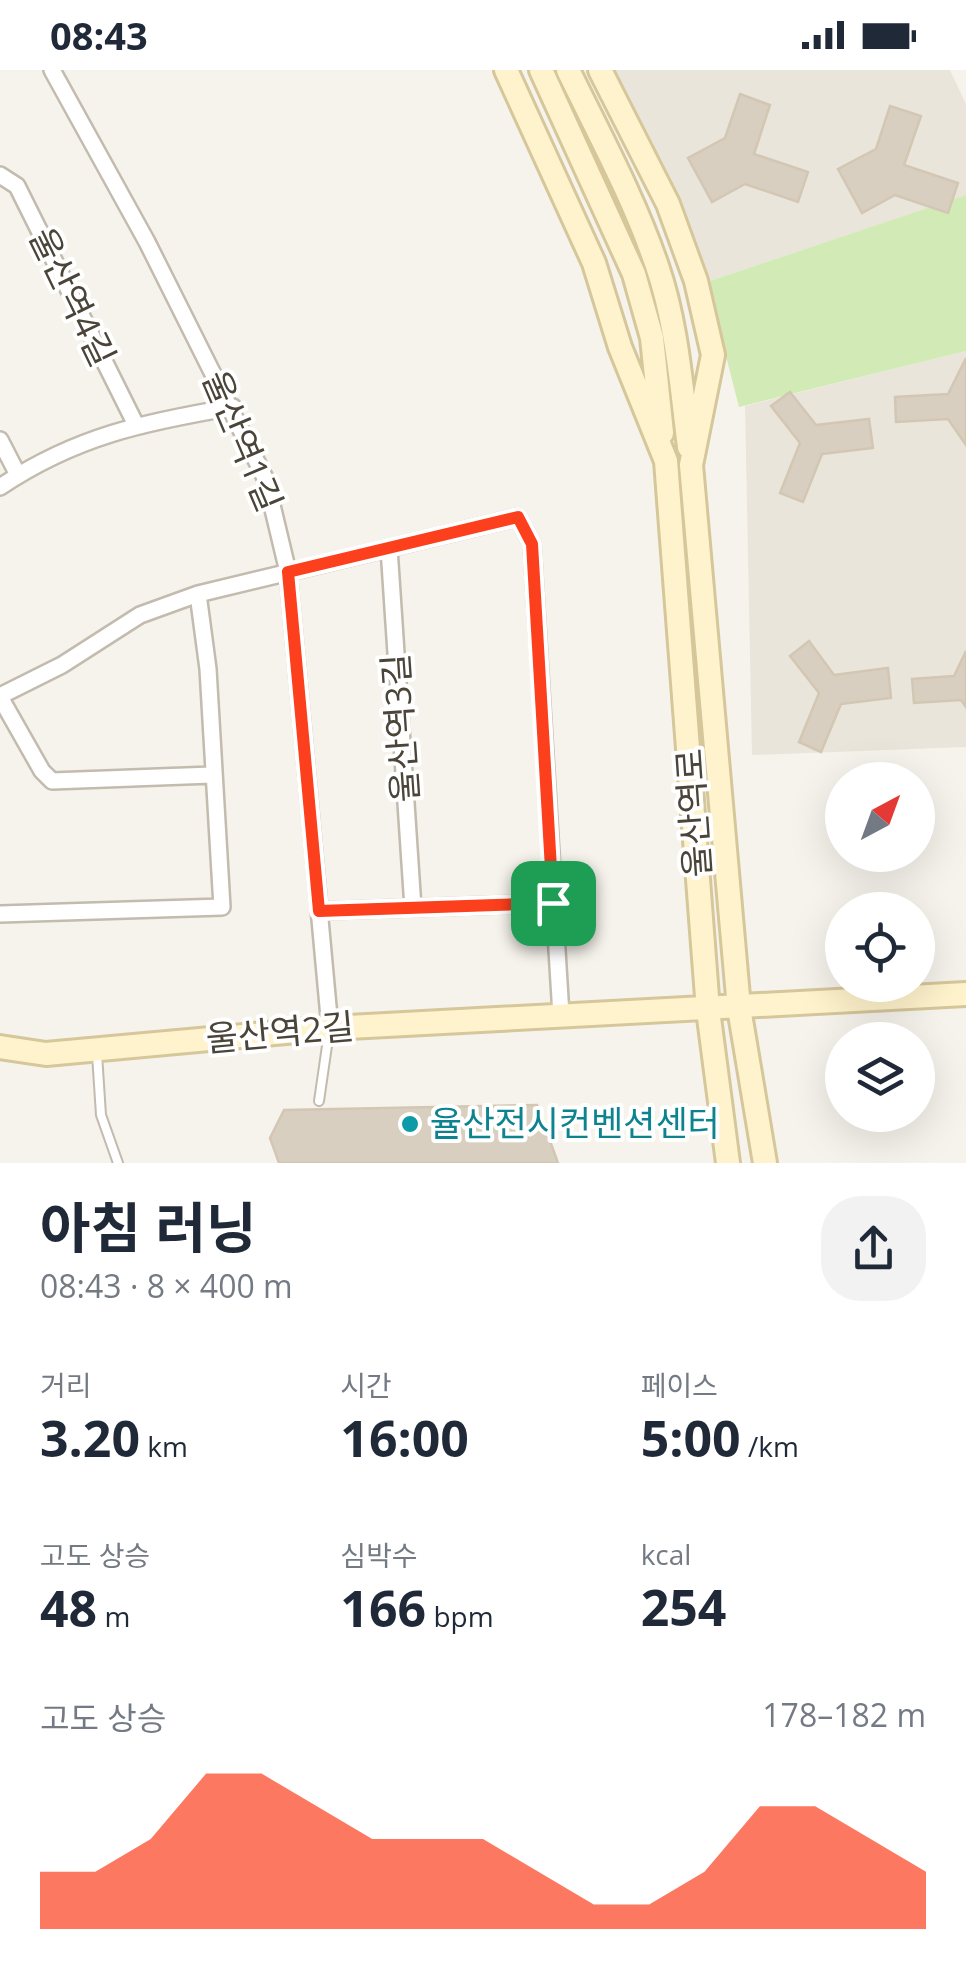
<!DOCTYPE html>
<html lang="ko">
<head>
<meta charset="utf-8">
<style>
  :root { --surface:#fff; --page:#f2f2f3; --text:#1f2937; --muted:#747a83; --accent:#fc3f1d }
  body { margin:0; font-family:"Open Sans","Noto Sans KR",sans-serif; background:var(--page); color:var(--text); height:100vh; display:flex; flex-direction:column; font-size:38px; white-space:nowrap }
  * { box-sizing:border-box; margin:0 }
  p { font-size:32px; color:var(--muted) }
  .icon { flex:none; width:55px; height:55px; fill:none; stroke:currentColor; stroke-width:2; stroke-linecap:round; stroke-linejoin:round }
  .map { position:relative; height:1093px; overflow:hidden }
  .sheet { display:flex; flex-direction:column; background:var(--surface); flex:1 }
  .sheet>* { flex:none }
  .needle { width:65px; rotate:41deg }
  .controls { position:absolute; left:825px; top:692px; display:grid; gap:20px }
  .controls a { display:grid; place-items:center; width:110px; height:110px; border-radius:50%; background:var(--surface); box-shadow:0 10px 40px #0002; font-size:50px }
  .pin { position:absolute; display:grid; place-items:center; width:85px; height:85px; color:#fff; margin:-42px; border-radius:20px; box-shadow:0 5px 15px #0006 }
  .round { display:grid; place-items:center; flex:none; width:105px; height:105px; border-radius:40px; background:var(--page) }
  .summary { display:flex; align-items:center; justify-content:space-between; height:170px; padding:0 40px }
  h1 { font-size:55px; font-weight:700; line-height:75px }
  .stats { display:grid; grid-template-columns:repeat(3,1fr); gap:15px; height:170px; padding:10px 40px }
  .stats div { display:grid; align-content:center }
  .stats b { font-size:50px; font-weight:700 }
  .stats small { font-size:28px; font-weight:400 }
  .stats p { font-size:28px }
  .chart { height:280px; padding:20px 40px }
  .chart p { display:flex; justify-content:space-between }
  .chart svg { width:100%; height:180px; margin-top:10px; fill:var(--accent); opacity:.7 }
  .status { display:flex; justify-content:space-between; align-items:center; height:70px; padding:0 50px; background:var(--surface); direction:ltr }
  .status svg { height:28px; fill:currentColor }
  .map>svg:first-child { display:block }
</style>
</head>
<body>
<div class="status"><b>08:43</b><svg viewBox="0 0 49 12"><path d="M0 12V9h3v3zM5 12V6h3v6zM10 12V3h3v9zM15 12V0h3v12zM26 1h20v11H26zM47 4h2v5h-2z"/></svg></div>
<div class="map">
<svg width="966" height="1093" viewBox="0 0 966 1093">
  <rect width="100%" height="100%" fill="#f6f3ec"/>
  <path fill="#eae5da" d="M615,0H950L966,34V125L707,212L686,144Z
    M966,281V677L752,685L745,336Z"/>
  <path fill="#d2eab5" d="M966,125V281L739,337L707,212Z"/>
  <path fill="#d8cfc1" stroke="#d3c7b4" stroke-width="2.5" d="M740,24L770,35L754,84L808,102L798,132L745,114L712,132L688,88L725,68Z
    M890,36L921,46L904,95L958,113L948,143L895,125L862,143L838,99L876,79Z
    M966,288V375L948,349L896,352L895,327L948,324Z
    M790,322L816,355L869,349L873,378L822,384L803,432L780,423L800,373L771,336Z
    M809,571L834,605L888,598L891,628L841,634L821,682L799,672L819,623L790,586Z
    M966,581V637L961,630L914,633L912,609L954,606Z
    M537,1035L558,1093H279L270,1068L284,1040Z"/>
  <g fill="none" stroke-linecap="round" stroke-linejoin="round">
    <defs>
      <path id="lane" d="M97,984L101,1045L118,1093
        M319,1031L329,962"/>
      <path id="street" d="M52,0L147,172L266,410L288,502L330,958
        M0,105L17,116L135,353
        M0,370L18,405
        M0,417C76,366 145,352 233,337
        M389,478L413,838
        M0,626L62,595L140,545L198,524L518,447L532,474L561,945
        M0,627L42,701L52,711L212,705
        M319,841L553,833
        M0,844L222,837L208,599L198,524"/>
      <path id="secondary" d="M506,0L594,193L620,277L666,391L708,940L728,1093
        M541,0L634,204L652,268L662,363
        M568,0C599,64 634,128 657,196C677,254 681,316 689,377
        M600,0L668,134L696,211L713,285L691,395L739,938L765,1093
        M0,977L46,984L330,958L966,924"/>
    </defs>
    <use href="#lane" stroke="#c2bbae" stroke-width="12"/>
    <use href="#street" stroke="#c2bbae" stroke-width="20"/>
    <use href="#secondary" stroke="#d6c79b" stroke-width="28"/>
    <use href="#lane" stroke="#fff" stroke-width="8"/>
    <use href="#street" stroke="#fff" stroke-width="15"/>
    <use href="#secondary" stroke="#fff3cd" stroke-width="22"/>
  </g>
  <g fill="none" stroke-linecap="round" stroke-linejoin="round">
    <defs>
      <path id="route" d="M518,447L532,474L553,833L319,841L288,502Z"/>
    </defs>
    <use href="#route" stroke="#fff" stroke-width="20"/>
    <use href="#route" stroke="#fc3f1d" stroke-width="12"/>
  </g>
  <circle fill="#0f9aa8" stroke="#fff" stroke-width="4" cx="410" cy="1054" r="10"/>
  <g text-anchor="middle" stroke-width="8" stroke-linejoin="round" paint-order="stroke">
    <g font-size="35" fill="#4b4439" stroke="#fff">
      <text transform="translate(72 227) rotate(64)" y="12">울산역4길</text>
      <text transform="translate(242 371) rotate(67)" y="12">울산역1길</text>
      <text transform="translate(401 658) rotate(-94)" y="12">울산역3길</text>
      <text transform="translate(694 743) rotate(-94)" y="12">울산역로</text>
      <text transform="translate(280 963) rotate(-5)" y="12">울산역2길</text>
    </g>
    <g font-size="35" fill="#0d838f" stroke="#fff" text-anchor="start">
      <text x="430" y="1066">율산전시컨벤션센터</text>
    </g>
  </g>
</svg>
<div class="controls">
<a><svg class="needle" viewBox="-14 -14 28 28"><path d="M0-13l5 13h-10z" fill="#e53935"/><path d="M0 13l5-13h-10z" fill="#747a83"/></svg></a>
<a><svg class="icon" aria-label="locate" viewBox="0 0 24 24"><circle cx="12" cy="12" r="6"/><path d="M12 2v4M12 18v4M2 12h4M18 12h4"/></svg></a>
<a><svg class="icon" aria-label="layers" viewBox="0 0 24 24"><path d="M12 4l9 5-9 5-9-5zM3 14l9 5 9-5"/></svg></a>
</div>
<div class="pin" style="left:553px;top:833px;background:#1e9e55"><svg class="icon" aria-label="arrive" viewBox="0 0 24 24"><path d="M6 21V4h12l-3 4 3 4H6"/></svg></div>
</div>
<section class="sheet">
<div class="summary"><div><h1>아침 러닝</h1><p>08:43 · 8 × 400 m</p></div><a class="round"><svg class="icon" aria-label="share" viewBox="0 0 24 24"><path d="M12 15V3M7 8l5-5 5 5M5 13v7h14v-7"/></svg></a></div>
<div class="stats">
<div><p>거리</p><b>3.20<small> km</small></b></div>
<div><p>시간</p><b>16:00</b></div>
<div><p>페이스</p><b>5:00<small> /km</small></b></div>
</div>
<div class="stats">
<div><p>고도 상승</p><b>48<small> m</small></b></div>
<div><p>심박수</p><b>166<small> bpm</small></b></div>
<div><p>kcal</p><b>254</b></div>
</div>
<div class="chart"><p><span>고도 상승</span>178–182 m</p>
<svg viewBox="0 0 160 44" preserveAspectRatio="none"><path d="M0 44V30L10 30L20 22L30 6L40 6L50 14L60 22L70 22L80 22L90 30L100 38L110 38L120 30L130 14L140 14L150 22L160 30V44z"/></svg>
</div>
</section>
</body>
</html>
